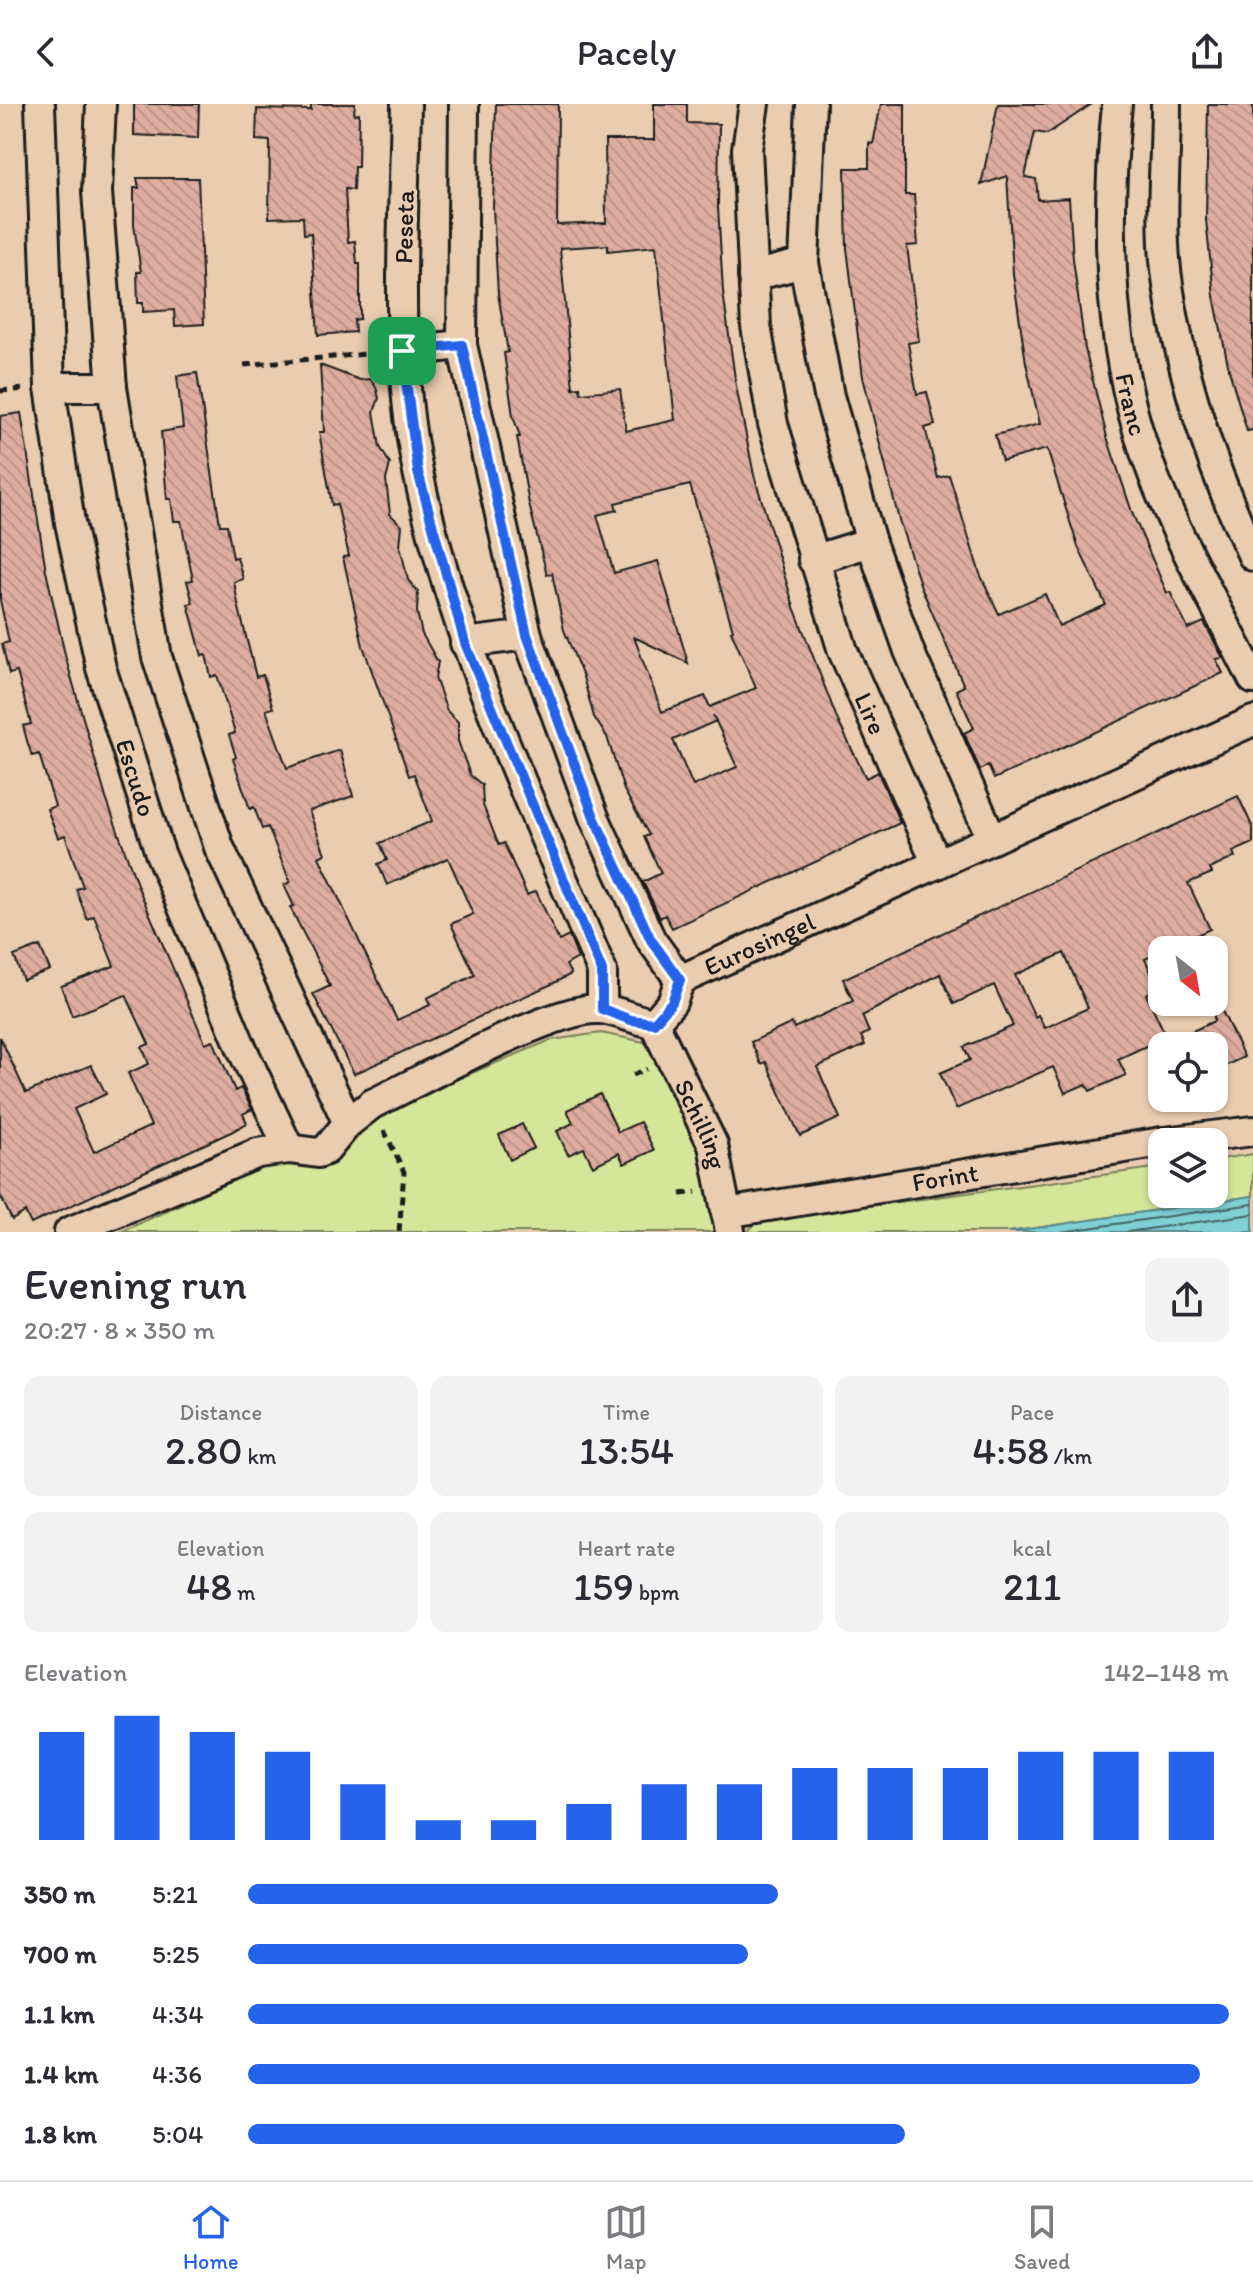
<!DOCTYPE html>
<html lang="en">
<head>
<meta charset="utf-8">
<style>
  :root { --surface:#fff; --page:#f2f2f3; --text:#2b2b33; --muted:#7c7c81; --line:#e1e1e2; --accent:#2563eb }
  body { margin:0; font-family:Itim,sans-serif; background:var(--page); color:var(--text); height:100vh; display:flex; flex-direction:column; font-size:30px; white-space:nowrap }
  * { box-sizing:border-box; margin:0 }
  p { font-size:26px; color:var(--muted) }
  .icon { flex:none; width:44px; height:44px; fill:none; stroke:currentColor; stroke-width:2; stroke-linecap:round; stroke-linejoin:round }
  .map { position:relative; height:1128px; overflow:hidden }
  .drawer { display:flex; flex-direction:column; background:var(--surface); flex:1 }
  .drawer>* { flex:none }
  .needle { width:52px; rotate:149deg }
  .tools { position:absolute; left:1148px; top:832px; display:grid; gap:16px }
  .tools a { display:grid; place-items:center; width:80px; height:80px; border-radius:16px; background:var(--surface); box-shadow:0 2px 6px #0004; font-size:40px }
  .pin { position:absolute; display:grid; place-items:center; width:68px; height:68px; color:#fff; margin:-34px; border-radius:16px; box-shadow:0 4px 12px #0006 }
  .round { display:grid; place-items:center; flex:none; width:84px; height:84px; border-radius:16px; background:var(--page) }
  .headline { display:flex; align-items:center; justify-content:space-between; height:136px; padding:0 24px }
  h1 { font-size:44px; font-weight:600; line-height:60px }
  .stats { display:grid; grid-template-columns:repeat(3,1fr); gap:12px; height:136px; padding:8px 24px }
  .stats div { display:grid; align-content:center; border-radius:16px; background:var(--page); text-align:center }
  .stats b { font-size:40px; font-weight:600 }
  .stats small { font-size:22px; font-weight:400 }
  .stats p { font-size:22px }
  .chart { height:224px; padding:16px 24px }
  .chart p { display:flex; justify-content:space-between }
  .chart svg { width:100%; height:144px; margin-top:8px; stroke:var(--accent); stroke-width:6 }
  ul { padding:0 24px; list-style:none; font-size:26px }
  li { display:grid; grid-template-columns:128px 96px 1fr; align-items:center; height:60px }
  li i { height:20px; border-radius:10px; background:var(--accent) }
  header { display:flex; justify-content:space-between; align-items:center; height:104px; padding:0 24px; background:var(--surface); font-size:36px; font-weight:600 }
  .dock { display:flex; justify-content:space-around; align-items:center; height:112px; border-top:2px solid var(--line); background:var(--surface); font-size:22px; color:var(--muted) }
  .dock a { display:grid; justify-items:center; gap:4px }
  .dock .active { color:var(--accent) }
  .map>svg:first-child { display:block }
</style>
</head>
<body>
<header><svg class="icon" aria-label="back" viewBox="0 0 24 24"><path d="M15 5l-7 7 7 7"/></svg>Pacely<svg class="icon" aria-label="share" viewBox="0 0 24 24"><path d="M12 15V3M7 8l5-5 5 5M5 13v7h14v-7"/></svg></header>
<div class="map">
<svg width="1253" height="1128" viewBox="0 0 1253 1128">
  <defs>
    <pattern id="building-back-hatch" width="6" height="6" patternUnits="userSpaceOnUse" patternTransform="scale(2)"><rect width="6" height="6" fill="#deada0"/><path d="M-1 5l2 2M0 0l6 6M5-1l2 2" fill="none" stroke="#be9489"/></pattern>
  </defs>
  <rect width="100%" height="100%" fill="#eacdb0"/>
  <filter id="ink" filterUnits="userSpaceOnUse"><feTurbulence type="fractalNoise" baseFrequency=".0125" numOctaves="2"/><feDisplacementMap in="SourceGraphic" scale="16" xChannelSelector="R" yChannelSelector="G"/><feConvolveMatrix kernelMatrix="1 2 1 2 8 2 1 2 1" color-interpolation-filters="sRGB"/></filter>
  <g filter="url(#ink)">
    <path fill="#d5e599" stroke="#78805a" stroke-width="2" d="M601,929L644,938L660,953L701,1053L714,1128H121L260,1063L286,1059L326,1061L342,1052L361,1021L383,1006L551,936Z
      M1253,1050V1092L1009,1128H747L756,1119L779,1114L1162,1063V1090H1214V1056Z"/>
    <path fill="#7fd1d6" stroke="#57898c" stroke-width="2" d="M1253,1092V1128H1009Z"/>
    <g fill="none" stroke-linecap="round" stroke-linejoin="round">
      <path stroke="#446466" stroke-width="2" d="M1061,1128L1253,1100
        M1127,1128L1253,1110"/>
    </g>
    <path fill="url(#building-back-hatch)" stroke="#1c1c1c" stroke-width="2" fill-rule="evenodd" d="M134,0H199L198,34L134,31Z
      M311,0H355L354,10L359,9L358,63H354L353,86L345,85L348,138L355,137L357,160H360V215L354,216L355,228L318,231L311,129L304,130L303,113L269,114L270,37L256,36L257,5L311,6Z
      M496,0H558L557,121L606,119L605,36H654V0H687V19L719,20L718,102L723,188L736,282L754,371L794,503L838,617L866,674L878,668L900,719L672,824L665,811L660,814L643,778L661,769L644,733L649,731L624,686L607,633L594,613L583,573L564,526L552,469L547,471L529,400L517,333H520L513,312L504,249L508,248L498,190L493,104ZM608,141V147L656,142L675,316L626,327L620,285L581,289L580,283L573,284L560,144ZM690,381L733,526L731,527L756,584L710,603L705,592L662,608L634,533L688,559L658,457L614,469L597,411L617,406L615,399ZM713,611L737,663L693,682L673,636L716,617Z
      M881,0H905V91H914L918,141L907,142L919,237L908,239L917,290L927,288L935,321L925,324L938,374L949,371L980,470L999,510L1045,490L1059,522L1106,501L1078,443L1047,345L1002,357L995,331L1040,320L1026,259L1013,170L1007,72L981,81L998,0H1092L1047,30L1035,28L1025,73L1036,75L1038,96L1069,94L1073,155L1085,245L1107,333L1133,411L1167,489L1170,488L1188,525L1204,518L1223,554L1216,555L1223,569L994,675L988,661L980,666L964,629L974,624L956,586L964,582L921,483L899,416L863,273L847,144L845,64H869V39L873,40Z
      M1208,0H1253V326L1247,327L1229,266L1214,192L1206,116Z
      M137,74H198L204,220L175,222L174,206L143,208V199H138L137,168H141L134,121V84H139Z
      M320,261L360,276L370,275L376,283L379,294L374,308L380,343L390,360L386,376L390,410L402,422L400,442L408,476L418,488L417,508L422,530L438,558L435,574L447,607L458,618V637L470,671L482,681L483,701L497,737L499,741L504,739L527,791L536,787L559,837L569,832L578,854L566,861L571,870L554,879L354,970L313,890L330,882L290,803L294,802L284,781L290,778L268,723L262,725L254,703L250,705L233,655L236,653L229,631L235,629L217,571L211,573L206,551L202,552L188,500L193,499L187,477L193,476L181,417H174L171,395H167L161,328L183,324L177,272L197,269L220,421H227L233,454L237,453L243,475L234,478L238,500L256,573L263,571L273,604L266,606L287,664L340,646L353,692L309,707L325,750L319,753L397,916L430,901L427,894L475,871L451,820L473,810L448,754L387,781L378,760L387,756L380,739L432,717L414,670L409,672L363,542L343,453L349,452L337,400L332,401L319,328H324Z
      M21,309L46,467L66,555L106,694L138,783L205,939L213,936L235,987L241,984L252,1005L243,1010L247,1019L231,1028L31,1120L25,1108L12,1116L0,1091V933L26,989L91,961L106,990L74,1005L94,1048L151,1022L128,969L149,960L142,943L149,940L126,891L72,912L61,882L114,862L94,812L87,815L76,785L83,783L65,731L58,734L47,705L55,702L39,650L32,652L28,640L23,622L31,620L17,568L9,570L2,540L9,538L0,496V312Z
      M1238,692L1253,724V739L1233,748L1235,753L1210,765L1212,769L1188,779L1210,825L1145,855L1158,884L1146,890L1169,938L1214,917V890L1244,953L1214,967V942H1146L1118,955L1126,971L1090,987L1086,980L1065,989L1053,963L956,1005L940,969L970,956L964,943L1013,922L994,881L954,900L940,870L862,912L869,928L861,932L865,941L817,963L840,1014L800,1032L766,958L761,960L751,938L792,919L794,924L853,897L843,875ZM1064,849L1088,904L1045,924L1038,911L1035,913L1015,871Z
      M40,842L50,866L23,876L14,852Z
      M600,990L618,1028L640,1018L654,1046L624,1060L619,1049L593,1062L584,1044L568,1051L557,1027L573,1019L567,1006Z
      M522,1020L534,1044L510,1056L499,1031Z"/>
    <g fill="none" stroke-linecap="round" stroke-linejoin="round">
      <defs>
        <g id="minor">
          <path id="s1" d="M40,0L50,283L70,419L101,564L160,749L242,945L289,1045"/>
          <path d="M101,0L97,88L112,283L157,553L219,743L348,1019"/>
          <path d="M406,0C404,122 393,248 418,368C454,542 534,704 602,867V905"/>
          <path d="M464,0L462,241L527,531L594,713L651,836L680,876"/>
          <path id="s2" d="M754,0L747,45L756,222L773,320L843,547L937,760"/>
          <path d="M811,0L804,159L829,292L871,438L909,547L992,735"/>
          <path id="s3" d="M1117,0C1105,124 1107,255 1154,373C1181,442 1220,509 1253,575"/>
          <path d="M1166,0C1166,54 1160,112 1166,166C1178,263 1211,364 1253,452"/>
          <path d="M753,172L804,159"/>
          <path d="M402,247L462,241"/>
          <path d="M50,283H112"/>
          <path d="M813,456L871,438"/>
          <path d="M465,539L527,531"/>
          <path id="s4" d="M654,919L713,1041L730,1127"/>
          <path d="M1164,1038L1253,1027"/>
          <path id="s5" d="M726,1109L1162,1038"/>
          <path id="s6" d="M69,1128L258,1049L289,1045L318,1049L326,1046L348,1019L372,1000C421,977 554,902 600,905C617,906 636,917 654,919L672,898L680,876L1253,617"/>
        </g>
      </defs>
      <use href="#minor" stroke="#1c1c1c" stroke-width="34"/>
      <path stroke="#1c1c1c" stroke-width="5" stroke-dasharray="8 6" stroke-linecap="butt" d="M244,261L377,249
        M0,287L25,285
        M633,971L647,965
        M384,1026L404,1068L399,1128
        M681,1090L696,1088"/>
      <use href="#minor" stroke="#eacdb0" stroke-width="28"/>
    </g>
  </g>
  <g fill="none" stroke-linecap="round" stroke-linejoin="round" filter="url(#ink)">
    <defs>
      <path id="route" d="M462,241L527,531L594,713L651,836L680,876L672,898L654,919L631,916L602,905V867L465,539L418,368L402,247Z"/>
    </defs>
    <use href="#route" stroke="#fff" stroke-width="16"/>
    <use href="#route" stroke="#2563eb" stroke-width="10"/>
  </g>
  <g text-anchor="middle" stroke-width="7" stroke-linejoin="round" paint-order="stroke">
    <g font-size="26" fill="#1c1c1c" stroke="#eacdb0">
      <text transform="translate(404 123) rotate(-89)" y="9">Peseta</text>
      <text dy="9" stroke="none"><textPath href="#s3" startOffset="302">Franc</textPath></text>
      <text dy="9" stroke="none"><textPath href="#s2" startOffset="628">Lire</textPath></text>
      <text dy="9" stroke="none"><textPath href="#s1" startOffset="684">Escudo</textPath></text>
      <text dy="9" stroke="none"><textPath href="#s6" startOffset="782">Eurosingel</textPath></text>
      <text dy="9" stroke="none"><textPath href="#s4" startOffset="112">Schilling</textPath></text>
      <text dy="9" stroke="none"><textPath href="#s5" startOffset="222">Forint</textPath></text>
    </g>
  </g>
</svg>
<div class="tools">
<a><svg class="needle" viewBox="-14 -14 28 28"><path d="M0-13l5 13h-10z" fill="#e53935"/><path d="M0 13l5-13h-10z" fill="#7c7c81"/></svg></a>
<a><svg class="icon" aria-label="locate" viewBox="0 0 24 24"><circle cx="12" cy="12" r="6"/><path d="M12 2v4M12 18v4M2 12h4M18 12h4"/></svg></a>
<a><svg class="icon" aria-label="layers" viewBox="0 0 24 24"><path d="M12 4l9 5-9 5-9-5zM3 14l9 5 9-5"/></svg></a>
</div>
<div class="pin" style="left:402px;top:247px;background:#1e9e55"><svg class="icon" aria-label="arrive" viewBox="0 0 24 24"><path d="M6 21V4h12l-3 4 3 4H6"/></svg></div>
</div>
<section class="drawer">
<div class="headline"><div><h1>Evening run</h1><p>20:27 · 8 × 350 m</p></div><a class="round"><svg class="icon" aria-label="share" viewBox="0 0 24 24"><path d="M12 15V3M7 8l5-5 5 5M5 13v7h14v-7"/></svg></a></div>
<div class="stats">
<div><p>Distance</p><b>2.80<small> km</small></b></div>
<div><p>Time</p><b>13:54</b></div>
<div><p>Pace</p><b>4:58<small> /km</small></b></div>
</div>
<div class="stats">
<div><p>Elevation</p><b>48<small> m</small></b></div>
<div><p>Heart rate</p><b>159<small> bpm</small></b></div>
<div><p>kcal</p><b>211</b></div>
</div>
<div class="chart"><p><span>Elevation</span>142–148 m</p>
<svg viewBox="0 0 160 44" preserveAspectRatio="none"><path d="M5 44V11M15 44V6M25 44V11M35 44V17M45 44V27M55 44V38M65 44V38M75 44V33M85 44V27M95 44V27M105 44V22M115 44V22M125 44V22M135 44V17M145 44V17M155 44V17"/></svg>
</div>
<ul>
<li><b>350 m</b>5:21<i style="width:54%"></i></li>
<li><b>700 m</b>5:25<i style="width:51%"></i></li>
<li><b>1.1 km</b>4:34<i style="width:100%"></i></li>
<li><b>1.4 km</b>4:36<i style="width:97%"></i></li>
<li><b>1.8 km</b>5:04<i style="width:67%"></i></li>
</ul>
</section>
<nav class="dock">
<a class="active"><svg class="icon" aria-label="home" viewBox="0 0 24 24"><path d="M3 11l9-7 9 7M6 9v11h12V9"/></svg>Home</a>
<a><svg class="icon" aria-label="map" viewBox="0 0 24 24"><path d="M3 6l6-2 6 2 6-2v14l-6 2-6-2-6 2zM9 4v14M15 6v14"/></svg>Map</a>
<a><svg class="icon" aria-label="saved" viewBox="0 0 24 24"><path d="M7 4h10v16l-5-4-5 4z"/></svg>Saved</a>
</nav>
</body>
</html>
